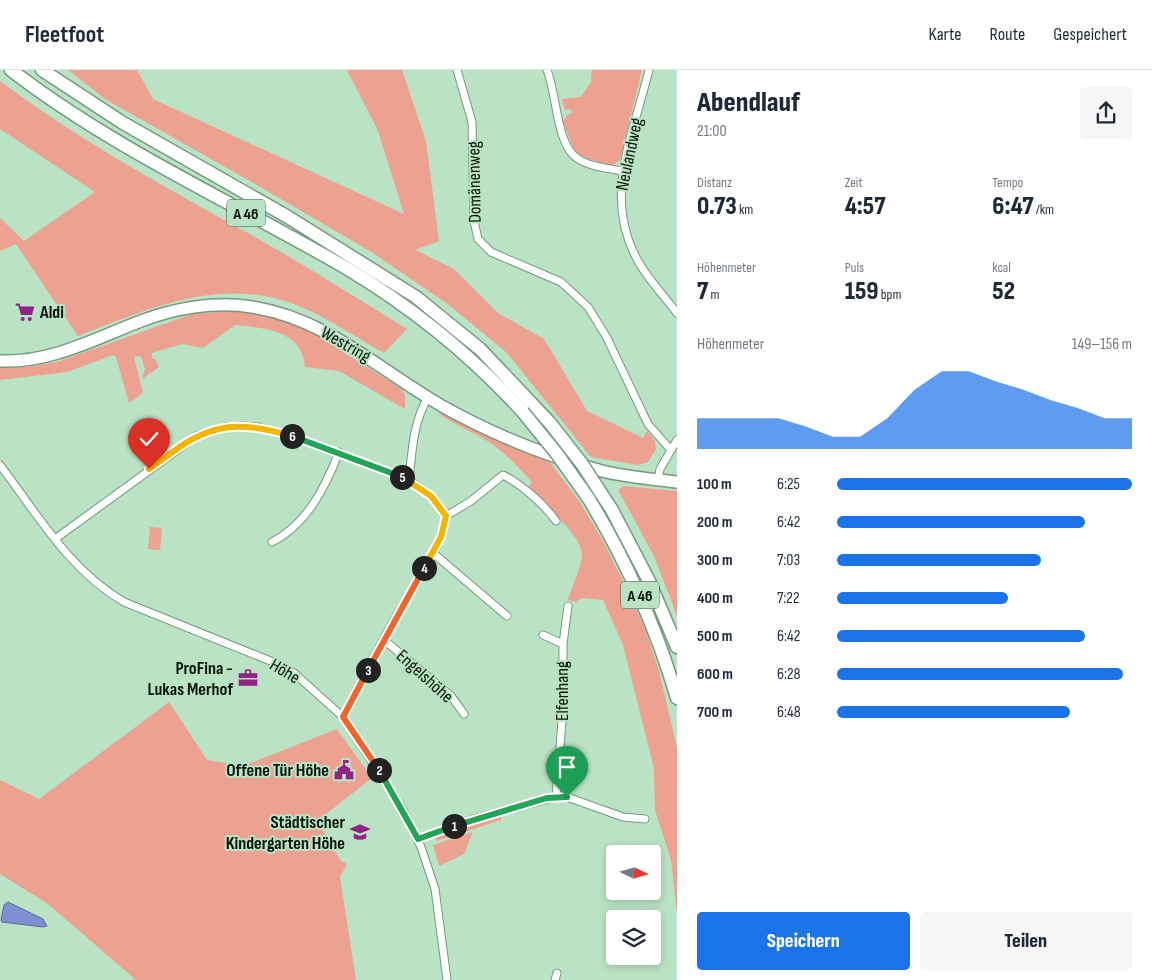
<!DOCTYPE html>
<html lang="de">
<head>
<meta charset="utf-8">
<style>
  :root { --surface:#fff; --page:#f6f6f7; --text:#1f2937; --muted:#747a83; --line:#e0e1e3; --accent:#1a73e8 }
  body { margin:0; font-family:"Sofia Sans Condensed",sans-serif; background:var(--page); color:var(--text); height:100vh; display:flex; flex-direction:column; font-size:19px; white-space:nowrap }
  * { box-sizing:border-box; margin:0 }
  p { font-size:16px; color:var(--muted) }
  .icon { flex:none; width:28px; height:28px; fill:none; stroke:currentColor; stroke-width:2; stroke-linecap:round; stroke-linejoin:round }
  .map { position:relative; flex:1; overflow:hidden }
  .side { display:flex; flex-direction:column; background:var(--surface); width:475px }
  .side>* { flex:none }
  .needle { width:32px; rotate:95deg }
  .buttons { position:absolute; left:606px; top:775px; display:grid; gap:10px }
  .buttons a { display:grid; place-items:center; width:55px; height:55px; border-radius:5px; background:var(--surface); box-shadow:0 2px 8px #0003; font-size:25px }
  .pin { position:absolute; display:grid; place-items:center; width:42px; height:42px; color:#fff; margin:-51px -21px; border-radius:50% 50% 50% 0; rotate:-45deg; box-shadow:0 0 5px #0007 }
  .pin .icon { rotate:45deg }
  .km { position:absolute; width:25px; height:25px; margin:-12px; border-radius:50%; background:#222; color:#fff; font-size:14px; line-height:25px; text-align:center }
  .round { display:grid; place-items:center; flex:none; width:52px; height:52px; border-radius:5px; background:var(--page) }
  .head { display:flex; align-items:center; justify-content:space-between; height:85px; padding:0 20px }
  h1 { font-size:28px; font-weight:800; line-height:38px }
  .metrics { display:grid; grid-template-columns:repeat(3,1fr); gap:8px; height:85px; padding:5px 20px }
  .metrics div { display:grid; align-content:center }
  .metrics b { font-size:25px; font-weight:800 }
  .metrics small { font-size:14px; font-weight:400 }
  .metrics p { font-size:14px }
  .chart { height:140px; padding:10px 20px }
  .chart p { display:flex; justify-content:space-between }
  .chart svg { width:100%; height:90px; margin-top:5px; fill:var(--accent); opacity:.7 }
  .primary-button { display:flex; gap:10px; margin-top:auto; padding:10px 20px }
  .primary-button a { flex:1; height:58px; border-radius:5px; background:var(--accent); color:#fff; font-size:20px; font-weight:800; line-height:58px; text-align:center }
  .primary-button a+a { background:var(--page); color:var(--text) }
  ul { padding:0 20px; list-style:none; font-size:16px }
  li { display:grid; grid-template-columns:80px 60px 1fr; align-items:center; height:38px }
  li i { height:12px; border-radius:6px; background:var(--accent) }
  header { display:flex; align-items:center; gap:30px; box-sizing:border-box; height:70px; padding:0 25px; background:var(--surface); border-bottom:1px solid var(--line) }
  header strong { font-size:24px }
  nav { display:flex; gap:28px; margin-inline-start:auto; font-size:18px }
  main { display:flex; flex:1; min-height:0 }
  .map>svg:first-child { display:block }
</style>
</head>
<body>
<header>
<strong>Fleetfoot</strong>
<nav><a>Karte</a><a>Route</a><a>Gespeichert</a></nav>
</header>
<main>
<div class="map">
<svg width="677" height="910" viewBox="0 0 677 910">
  <rect width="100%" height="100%" fill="#bae2c4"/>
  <path fill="#eda190" d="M68,0H137L153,29L404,144L378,61L347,0H402L426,71L439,171L415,180L454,199L498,243L544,269L587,341L643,368L647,361L655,371L656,379L648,392L638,395L591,387L507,283L449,235L373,183L257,115L105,29Z
    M592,0H642L620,90L611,96L576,85L563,51L567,45L572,43L571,39L565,40L562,29L581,27L591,12Z
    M0,11C76,68 153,110 235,156C294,188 350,224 407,259L384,283C357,268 330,249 301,237C224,204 150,238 78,266L16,174L0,181V148L24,171L95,122L0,59Z
    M237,241L276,248L311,262L402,319L405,327V339L339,301L305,297C302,260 265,258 235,255L203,278L182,274L152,283V288L156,290L159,297L142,309L145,299L141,286L134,287L143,323L129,333L116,287L113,285L67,302L0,310V297L33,296L57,292L192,244Z
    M438,343L450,346L549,391L579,431L603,471L628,521L645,559L659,601L677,678V843L671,790L655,740L654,698L623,575L603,530L582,528L575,532L568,530C572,516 580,501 582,486C585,468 540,430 527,419L532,412C519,398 505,382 489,372C472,361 454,355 438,343Z
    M624,416L677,421V546L654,486L618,420Z
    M150,457L162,458L160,480L148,479Z
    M169,632L207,690L232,694L233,700L337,659L372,708L317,751L341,791L347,794L340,807L356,910H136L48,834L0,804V710L39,729Z
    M498,745L501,746V750L437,771L435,768L434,766Z
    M473,762L464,784L439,796L433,775Z"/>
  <path fill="#7e8fd3" stroke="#5b6b97" d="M8,832L43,849L47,856L43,857L2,852L1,850L4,835Z"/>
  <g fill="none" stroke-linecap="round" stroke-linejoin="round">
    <defs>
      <path id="minor" d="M457,0L472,52L474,151L478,169L491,182L561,212L588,237L606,266L648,354L670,379
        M547,0C557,24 556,74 577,88C589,97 608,98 622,101
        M649,0C633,66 602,126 638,191C648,209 664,226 677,243
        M0,395C38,445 69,500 124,532L273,592L294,603L343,647L403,740L421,777L435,819L447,910
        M409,410C412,381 413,353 428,327
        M658,410L660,399L677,370
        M446,446L471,431L503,405C522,415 543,433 556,451
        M55,469L198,365L225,357L242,356L258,357L297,368L409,410L431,426L446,446C440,482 415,514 397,545C378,578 361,613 343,647
        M272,472C307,454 325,418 339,382
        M433,483L507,546
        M568,536L563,574V639L556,727H567L623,747L645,749
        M543,565L563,574
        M384,570L451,626L464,644
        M418,769L477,748L556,727
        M555,910L557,903"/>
      <path id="primary" d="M0,291C51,293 94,269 141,251C175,238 215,231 252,237C326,248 379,300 442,336C492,364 546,386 602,401C626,407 652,409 677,412"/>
      <path id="motorway" d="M11,0C115,80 235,133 348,199C413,238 472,286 523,342
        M42,0L123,53L288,147L416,227L480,279L550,353
        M589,429C627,492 656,557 677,628
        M612,440L649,511L677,577"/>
    </defs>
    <use href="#minor" stroke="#759a7f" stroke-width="9"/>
    <use href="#primary" stroke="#759a7f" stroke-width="14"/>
    <use href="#motorway" stroke="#759a7f" stroke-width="15"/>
    <use href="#minor" stroke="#fff" stroke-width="7"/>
    <use href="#primary" stroke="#fff" stroke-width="11"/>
    <use href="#motorway" stroke="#fff" stroke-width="12"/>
    <defs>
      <path id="motorway-bridge" d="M523,342L557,384L589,429
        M550,353L582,394L612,440"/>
    </defs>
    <use href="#motorway-bridge" stroke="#759a7f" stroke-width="15" stroke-linecap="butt"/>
    <use href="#motorway-bridge" stroke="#fff" stroke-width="12"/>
  </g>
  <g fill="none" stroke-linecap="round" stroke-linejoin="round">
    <defs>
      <path id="split-1" d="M454,756L547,728L567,727"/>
      <path id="split-2" d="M379,700L418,769L454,756"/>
      <path id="split-3" d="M368,600L343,647L379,700"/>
      <path id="split-4" d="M368,600L424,498"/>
      <path id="split-5" d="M402,407L431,426L446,446L441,467L424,498"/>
      <path id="split-6" d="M292,366L402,407"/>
      <path id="split-7" d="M181,376C220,350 250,354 292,366"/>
      <path id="split-8" d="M149,399L181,376"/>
    </defs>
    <use href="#split-1" stroke="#fff" stroke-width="10"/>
    <use href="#split-2" stroke="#fff" stroke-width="10"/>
    <use href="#split-3" stroke="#fff" stroke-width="10"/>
    <use href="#split-4" stroke="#fff" stroke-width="10"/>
    <use href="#split-5" stroke="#fff" stroke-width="10"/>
    <use href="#split-6" stroke="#fff" stroke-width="10"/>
    <use href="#split-7" stroke="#fff" stroke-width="10"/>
    <use href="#split-8" stroke="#fff" stroke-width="10"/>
    <use href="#split-1" stroke="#22a559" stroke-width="6"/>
    <use href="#split-2" stroke="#22a559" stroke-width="6"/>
    <use href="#split-3" stroke="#f0652b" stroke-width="6"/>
    <use href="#split-4" stroke="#f0652b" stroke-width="6"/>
    <use href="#split-5" stroke="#f5b400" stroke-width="6"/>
    <use href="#split-6" stroke="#22a559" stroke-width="6"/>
    <use href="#split-7" stroke="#f5b400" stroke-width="6"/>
    <use href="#split-8" stroke="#f5b400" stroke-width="6"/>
  </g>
  <defs>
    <symbol id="supermarket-bare" viewBox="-9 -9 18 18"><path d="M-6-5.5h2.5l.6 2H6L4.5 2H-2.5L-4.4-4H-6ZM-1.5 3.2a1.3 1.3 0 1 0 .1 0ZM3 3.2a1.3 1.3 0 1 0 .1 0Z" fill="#912385" stroke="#bae2c4" stroke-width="2.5" paint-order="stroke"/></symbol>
    <symbol id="office-bare" viewBox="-9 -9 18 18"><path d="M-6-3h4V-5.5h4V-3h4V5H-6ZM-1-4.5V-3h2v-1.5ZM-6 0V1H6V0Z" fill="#912385" stroke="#bae2c4" stroke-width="2.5" paint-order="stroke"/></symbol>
    <symbol id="civic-bare" viewBox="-9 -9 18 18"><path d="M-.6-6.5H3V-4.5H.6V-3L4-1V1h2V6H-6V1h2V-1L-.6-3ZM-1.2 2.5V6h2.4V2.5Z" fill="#912385" stroke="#bae2c4" stroke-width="2.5" paint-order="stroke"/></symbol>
    <symbol id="school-bare" viewBox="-9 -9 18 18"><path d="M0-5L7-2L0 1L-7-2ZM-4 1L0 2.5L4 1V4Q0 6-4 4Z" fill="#912385" stroke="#bae2c4" stroke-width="2.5" paint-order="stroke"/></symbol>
  </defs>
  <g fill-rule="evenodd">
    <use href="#supermarket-bare" x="11" y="228" width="28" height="28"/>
    <use href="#office-bare" x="234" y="594" width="28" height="28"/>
    <use href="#civic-bare" x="330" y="686" width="28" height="28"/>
    <use href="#school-bare" x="346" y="748" width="28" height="28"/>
  </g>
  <g text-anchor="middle" stroke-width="4" stroke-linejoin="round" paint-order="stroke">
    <g fill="#bae2c4" stroke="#3d5343" stroke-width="1">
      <rect x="227" y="129.5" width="38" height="27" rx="4"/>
      <rect x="621" y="511.5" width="38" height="27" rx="4"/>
    </g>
    <g font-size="16" font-weight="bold" fill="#08160c">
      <text x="246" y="149">A 46</text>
      <text x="640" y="531">A 46</text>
    </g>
    <g font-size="18" fill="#08160c" stroke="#bae2c4">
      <text transform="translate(629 84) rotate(-78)" y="6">Neulandweg</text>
      <text transform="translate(474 112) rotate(-91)" y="6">Domänenweg</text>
      <text transform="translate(346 274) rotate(30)" y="6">Westring</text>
      <text transform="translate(285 601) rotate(31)" y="6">Höhe</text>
      <text transform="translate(425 606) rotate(42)" y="6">Engelshöhe</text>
      <text transform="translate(562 621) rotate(-90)" y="6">Elfenhang</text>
    </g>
    <g font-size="18" font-weight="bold" fill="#08160c" stroke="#bae2c4" text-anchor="end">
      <text x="40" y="248" text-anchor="start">Aldi</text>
      <text x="233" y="604">ProFina -<tspan x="233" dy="21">Lukas Merhof</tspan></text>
      <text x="329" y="706">Offene Tür Höhe</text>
      <text x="345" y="758">Städtischer<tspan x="345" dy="21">Kindergarten Höhe</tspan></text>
    </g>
  </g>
</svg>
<div class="buttons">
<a><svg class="needle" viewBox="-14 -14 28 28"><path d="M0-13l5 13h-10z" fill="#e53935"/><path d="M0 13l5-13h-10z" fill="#747a83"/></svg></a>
<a><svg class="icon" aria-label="layers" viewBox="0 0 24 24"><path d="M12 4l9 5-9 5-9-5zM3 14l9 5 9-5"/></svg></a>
</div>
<div class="pin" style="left:567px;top:727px;background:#1e9e55"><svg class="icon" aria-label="arrive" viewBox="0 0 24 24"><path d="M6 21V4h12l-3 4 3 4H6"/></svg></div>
<div class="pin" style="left:149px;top:399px;background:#d93025"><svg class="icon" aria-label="check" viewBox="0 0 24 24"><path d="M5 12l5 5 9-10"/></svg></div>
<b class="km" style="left:454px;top:756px">1</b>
<b class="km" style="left:379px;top:700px">2</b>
<b class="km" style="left:368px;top:600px">3</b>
<b class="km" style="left:424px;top:498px">4</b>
<b class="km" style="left:402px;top:407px">5</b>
<b class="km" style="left:292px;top:366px">6</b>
</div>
<section class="side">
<div class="head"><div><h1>Abendlauf</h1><p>21:00</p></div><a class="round"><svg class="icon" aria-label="share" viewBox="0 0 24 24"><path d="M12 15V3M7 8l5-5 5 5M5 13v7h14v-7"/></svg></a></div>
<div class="metrics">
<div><p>Distanz</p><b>0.73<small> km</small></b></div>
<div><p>Zeit</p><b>4:57</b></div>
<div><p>Tempo</p><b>6:47<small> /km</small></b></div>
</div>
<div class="metrics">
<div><p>Höhenmeter</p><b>7<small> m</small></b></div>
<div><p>Puls</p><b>159<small> bpm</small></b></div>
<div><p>kcal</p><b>52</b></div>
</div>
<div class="chart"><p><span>Höhenmeter</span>149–156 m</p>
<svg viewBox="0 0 160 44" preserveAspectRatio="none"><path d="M0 44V29L10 29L20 29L30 29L40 33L50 38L60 38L70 29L80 15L90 6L100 6L110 11L120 15L130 20L140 24L150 29L160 29V44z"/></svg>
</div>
<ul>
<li><b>100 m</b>6:25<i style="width:100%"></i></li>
<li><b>200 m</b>6:42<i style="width:84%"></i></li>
<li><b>300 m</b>7:03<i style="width:69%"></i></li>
<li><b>400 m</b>7:22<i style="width:58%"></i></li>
<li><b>500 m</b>6:42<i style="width:84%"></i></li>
<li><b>600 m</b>6:28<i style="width:97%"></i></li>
<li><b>700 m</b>6:48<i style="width:79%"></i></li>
</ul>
<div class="primary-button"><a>Speichern</a><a>Teilen</a></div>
</section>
</main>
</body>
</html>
